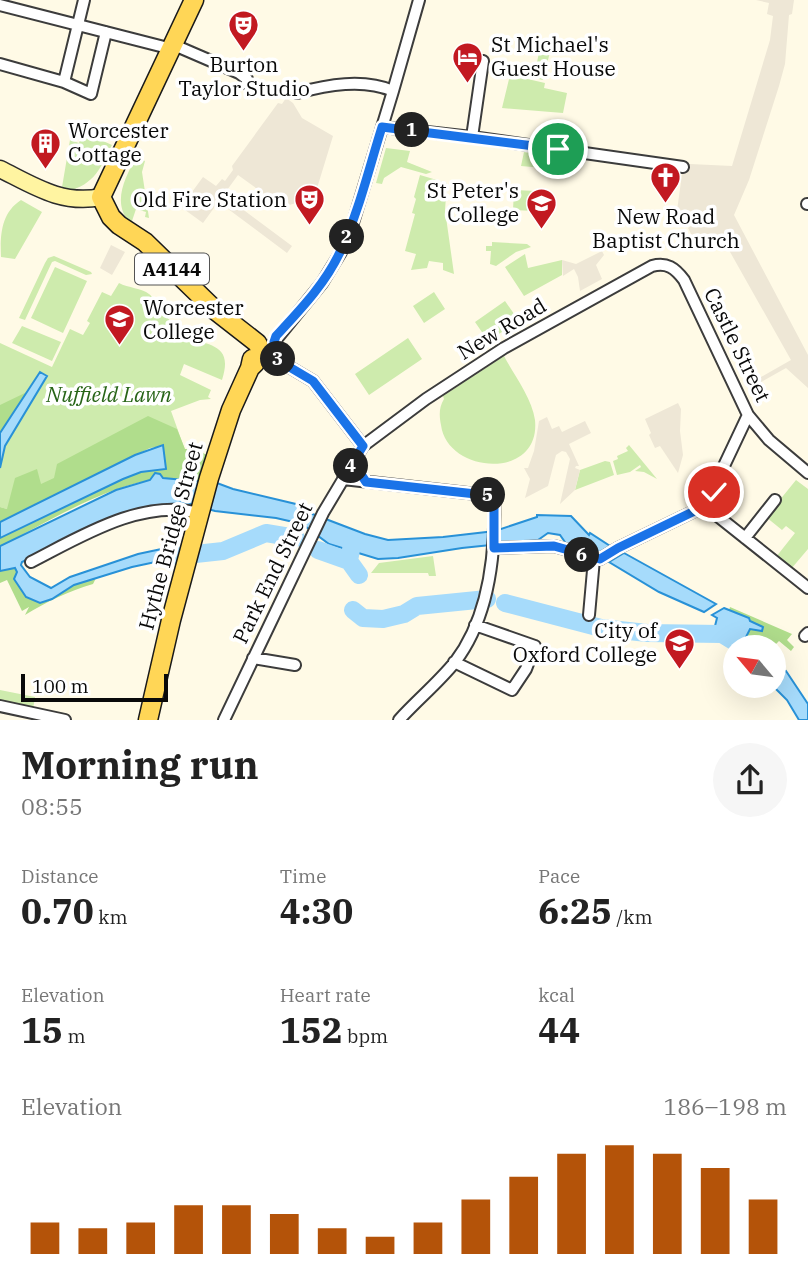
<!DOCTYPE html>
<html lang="en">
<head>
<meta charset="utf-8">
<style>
  :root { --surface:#fff; --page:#f6f6f6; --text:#222; --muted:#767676; --accent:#b45309 }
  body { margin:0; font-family:"IBM Plex Serif",serif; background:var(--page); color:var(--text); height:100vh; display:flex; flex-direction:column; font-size:26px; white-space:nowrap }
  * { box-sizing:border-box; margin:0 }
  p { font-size:23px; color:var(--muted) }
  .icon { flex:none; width:38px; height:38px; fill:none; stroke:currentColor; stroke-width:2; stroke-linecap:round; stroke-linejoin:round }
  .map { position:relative; height:720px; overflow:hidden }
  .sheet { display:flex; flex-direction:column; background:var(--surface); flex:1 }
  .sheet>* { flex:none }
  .needle { width:46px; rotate:299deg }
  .tools { position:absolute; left:723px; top:635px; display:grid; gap:14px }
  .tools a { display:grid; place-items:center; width:63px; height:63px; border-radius:50%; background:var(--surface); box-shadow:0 7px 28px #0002; font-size:35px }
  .scale { position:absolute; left:21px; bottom:18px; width:147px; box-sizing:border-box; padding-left:7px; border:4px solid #090909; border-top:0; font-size:19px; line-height:24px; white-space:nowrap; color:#090909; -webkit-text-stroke:5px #fff; paint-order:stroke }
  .pin { position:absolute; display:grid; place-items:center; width:60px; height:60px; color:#fff; margin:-30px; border:4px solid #fff; border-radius:50%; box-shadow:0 2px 7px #0007 }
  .km { position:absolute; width:35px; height:35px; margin:-18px; border-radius:50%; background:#222; color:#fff; font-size:19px; line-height:35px; text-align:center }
  .round { display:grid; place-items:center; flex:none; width:74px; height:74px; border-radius:37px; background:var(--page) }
  .summary { display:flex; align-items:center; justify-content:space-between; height:119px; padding:0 21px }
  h1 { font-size:38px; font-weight:700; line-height:52px }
  .stats { display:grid; grid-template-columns:repeat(3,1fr); gap:10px; height:119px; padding:7px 21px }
  .stats div { display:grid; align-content:center }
  .stats b { font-size:35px; font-weight:700 }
  .stats small { font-size:19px; font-weight:400 }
  .stats p { font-size:19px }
  .chart { height:196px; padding:14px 21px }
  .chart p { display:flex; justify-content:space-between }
  .chart svg { width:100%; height:126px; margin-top:7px; stroke:var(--accent); stroke-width:6 }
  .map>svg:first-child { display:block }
</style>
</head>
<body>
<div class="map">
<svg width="808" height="720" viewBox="0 0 808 720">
  <rect width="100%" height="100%" fill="#fffae6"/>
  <path fill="#ceebad" d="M553,40L543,80L534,78L540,47Z
    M510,75L545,83L544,88L567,93L563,113L502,108Z
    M83,132L112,145C98,173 93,186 61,193L70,140L79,143Z
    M386,148L410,151L407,162L432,172L426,174L401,167L384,178L382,184L376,183Z
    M524,152L571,161V165L568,162L549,161L548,166L543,168L521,166Z
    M136,157L145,161L142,172L149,218L145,217L146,212L136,209L131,224C111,204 125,178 136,157Z
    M420,175L447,183L445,210L454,274L443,270V263L429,261L427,268L411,270L416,254L405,251L415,214L412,213L416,199L414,197Z
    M514,190L536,191L535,211L513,210Z
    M21,200L42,212L15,259L1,257C0,235 1,213 21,200Z
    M492,242L527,244L531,247L516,252L496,266L490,264L491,251H486V246H492Z
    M525,254L528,268L562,260V275L524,296L505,267Z
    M54,256L91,272L92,274L86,275L55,261L52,262L25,320L19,318L45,263L48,258Z
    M55,267L87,281L63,333L31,318Z
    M119,283C128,288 142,288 149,294C153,297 152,299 155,302C162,312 175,327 185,334C208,348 234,342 222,380L184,364L180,375L211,390L208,397L211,399L200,400L171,411L185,450L162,441L7,509L0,507V468L5,446L47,376L0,433V343L52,367L70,329L83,335L90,323L87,321L102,292L111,296Z
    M434,292L445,309L424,323L413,306Z
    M505,301L519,321L488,341L475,322Z
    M22,326L61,342L52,361L12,343Z
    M408,338L422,359L369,395L355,374Z
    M504,356C514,375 532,398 535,420C541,481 447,474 441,425C439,415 439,407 444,399L443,396Z
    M629,445L657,479L644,472L635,471L641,467L640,465L630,472L617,475L613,461L618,459L617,456L628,451L626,448Z
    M605,461L610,462L614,475L575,490L580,470Z
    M796,480L808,489V549L791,569L776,557L795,533L786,526L782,530L766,517Z
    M433,556L436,576H429L428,573H371L379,563Z
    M0,690L35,697L33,709L0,702Z"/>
  <path fill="#b0dd8c" d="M27,392L0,433V405Z
    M148,416L177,429L185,449H195L207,455L199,481C187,480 173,478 161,479C109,483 47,523 0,546V538L123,479L141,472L166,469L163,446L150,448L0,522V507L7,509L15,478L37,469L41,484L54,478L57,464Z
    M15,568L17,572L14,579L26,597L40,603L52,598L74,585L96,578L93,584C69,591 46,602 25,615L29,607L22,611L7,580L0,583V571Z
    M730,607L792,634L787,640L794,647L791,651L779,641L773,647H755L745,638L750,629V621L729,610Z"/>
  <path fill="#eee7d6" d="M756,0H794L792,14L789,15L785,64L779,86L749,180L734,215L808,355V388L786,368L756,385L754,381L791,360L725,243L719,241L714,244L711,241L699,249L688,228L701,219L676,218L683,167L690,164L732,166L770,40L773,16L767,14L769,3Z
    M286,98L293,103L302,118L333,136L314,198L282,207L238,175L203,223L181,207L203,177L216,186L222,179L225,181L233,170L232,166L278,103L282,104Z
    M225,196L292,246L287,253L220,203Z
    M111,245L125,252L112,275L100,268Z
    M602,251L604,255L596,265L602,279L580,291L578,277L574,269L563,276L562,260L576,264Z
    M678,403L681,409L680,431L683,455L678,473L660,446L655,448L649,435L651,433L645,419Z
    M547,417L552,429L559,426L562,432L585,421L591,433L569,444L579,466H576L575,468L580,470L575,490L560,504L570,459L566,452L562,451L556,455L548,486L525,498L530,479L524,468H528L534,451L539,421Z"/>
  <path fill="#a6dbfb" stroke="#2891d7" stroke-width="2" d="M40,372L47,376L5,446L0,468V433Z
    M163,445L166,469L141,472L123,479L0,538V522L135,455Z
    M155,473L160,474L163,478L217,483L233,489L300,505L310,513L365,534L388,540L443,537L495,531L537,517V515L571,516L589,535L590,533L610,546L593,556L567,545L560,535L548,533L538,540L462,548L398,558L378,559L329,544L302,524L276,518L215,511L183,502L122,513L22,562L21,565L30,577L51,588L70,577L138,554L166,548L177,550L200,546L196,561L173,563L160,561L132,567L74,585L52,599L40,603L26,597L14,579L17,572L15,568L0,571V546L116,490L150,480Z
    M624,553L716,604L704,612L659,592L609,562Z
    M724,608L749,618L750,621L763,627L762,631L750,629L745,639L755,647L735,648V651L726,644L715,626L717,618L712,615Z
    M774,660L784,672L786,671L808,704V720H799L787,700L773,686Z"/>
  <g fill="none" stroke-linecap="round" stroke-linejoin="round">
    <path stroke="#a6dbfb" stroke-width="18" d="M352,544L349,561L359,575
      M318,550L349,561
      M177,556L223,551L266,533L296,538
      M505,603L601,628L647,633L722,634L745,648
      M353,610L363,618L383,619L404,614L417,606L487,599"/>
    <defs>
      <path id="street" d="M0,5L172,49
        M174,45L239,73L247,79V84
        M0,64L64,82L91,94L106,32
        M64,82L84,0
        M297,93C327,85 363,78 393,91
        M382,127L472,137L683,167
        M472,137L483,61
        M807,204H808
        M363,446L313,381L281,362L275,353L274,342L322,283L341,252L352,226L393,91L419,0
        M343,479L494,496C496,551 490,616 455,662C438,683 417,700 399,720
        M705,506L808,588
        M745,538L775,500
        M494,548L554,546L600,559L618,548L705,506L748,415
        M31,562C80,537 142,498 199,513
        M589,615L594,559
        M805,636L808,633
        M253,658L295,665
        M454,662L512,690L526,669L535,646L475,625
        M0,706L65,720
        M224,720L323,513L363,446L426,399L504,348L652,266C667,262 675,268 684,280L748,415L769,440L808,473"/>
      <path id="secondary" d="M0,169C34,186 62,205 101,197"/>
      <path id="primary" d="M194,0L101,197L111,217L119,225L145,242L216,311L257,343C264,353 258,361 250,368
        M148,720L171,620L209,478L231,410L250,368L252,359"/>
    </defs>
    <use href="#street" stroke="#3c3c3c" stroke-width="14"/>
    <use href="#secondary" stroke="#2b2b2b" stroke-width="19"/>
    <use href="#primary" stroke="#1a1a1a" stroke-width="21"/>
    <use href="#street" stroke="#fff" stroke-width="10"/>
    <use href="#secondary" stroke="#fff4a1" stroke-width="16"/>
    <use href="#primary" stroke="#ffd656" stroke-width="18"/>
  </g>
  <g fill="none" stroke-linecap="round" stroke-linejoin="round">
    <defs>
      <path id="route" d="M558,149L382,127C369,168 359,211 341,250C326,283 301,309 276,336L274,342V349L281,362L313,381L363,446L350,467L359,471L366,482L494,496V548L554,546L600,559L618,548L705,506L714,492"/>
    </defs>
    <use href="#route" stroke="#fff" stroke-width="14"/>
    <use href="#route" stroke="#1a73e8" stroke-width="9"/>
  </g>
  <defs>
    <symbol id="theatre-pin" viewBox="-11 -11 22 30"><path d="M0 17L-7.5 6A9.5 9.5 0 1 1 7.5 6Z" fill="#c21921" stroke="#fff"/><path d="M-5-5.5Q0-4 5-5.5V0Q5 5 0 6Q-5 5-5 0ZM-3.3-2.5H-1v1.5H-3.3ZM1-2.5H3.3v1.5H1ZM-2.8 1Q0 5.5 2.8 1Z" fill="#fff"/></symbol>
    <symbol id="hotel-pin" viewBox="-11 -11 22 30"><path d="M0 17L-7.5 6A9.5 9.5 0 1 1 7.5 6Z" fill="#c21921" stroke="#fff"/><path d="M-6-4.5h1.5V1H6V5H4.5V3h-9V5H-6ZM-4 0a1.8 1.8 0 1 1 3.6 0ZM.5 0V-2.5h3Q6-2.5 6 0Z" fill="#fff"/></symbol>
    <symbol id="building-pin" viewBox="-11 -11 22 30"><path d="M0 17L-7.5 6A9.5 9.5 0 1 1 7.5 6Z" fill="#c21921" stroke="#fff"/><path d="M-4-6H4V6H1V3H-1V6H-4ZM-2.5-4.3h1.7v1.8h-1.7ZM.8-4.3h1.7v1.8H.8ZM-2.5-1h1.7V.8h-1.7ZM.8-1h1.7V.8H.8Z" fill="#fff"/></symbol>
    <symbol id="church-pin" viewBox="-11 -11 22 30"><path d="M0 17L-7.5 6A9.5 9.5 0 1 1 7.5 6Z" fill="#c21921" stroke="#fff"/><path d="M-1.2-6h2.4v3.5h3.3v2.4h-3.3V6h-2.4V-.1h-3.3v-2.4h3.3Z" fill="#fff"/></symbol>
    <symbol id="university-pin" viewBox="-11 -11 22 30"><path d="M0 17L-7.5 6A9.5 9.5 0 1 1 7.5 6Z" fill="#c21921" stroke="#fff"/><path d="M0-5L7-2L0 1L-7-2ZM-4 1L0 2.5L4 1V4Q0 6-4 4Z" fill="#fff"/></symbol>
  </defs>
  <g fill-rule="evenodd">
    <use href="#theatre-pin" x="226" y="8" width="35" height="47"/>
    <use href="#hotel-pin" x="450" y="40" width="35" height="47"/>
    <use href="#building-pin" x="28" y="126" width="35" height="47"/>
    <use href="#church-pin" x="648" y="160" width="35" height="47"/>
    <use href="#theatre-pin" x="292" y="182" width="35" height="47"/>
    <use href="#university-pin" x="524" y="186" width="35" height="47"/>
    <use href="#university-pin" x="102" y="302" width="35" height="47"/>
    <use href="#university-pin" x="662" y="626" width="35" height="47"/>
  </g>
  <g text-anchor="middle" stroke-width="7" stroke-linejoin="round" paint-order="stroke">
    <rect fill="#fff" stroke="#535353" stroke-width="2" x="135" y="253.5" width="74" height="31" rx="5"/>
    <g font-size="19" font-weight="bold" fill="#090909">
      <text x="172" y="276">A4144</text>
    </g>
    <g font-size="21" fill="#090909" stroke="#fff" text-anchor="start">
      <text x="491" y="52">St Michael's<tspan x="491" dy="24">Guest House</tspan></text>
      <text x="244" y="72" text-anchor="middle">Burton<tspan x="244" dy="24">Taylor Studio</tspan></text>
      <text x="68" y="138">Worcester<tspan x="68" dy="24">Cottage</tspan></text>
      <text x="519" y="198" text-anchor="end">St Peter's<tspan x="519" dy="24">College</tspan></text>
      <text x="287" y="207" text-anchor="end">Old Fire Station</text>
      <text x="666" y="224" text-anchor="middle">New Road<tspan x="666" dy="24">Baptist Church</tspan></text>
      <text x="143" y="315">Worcester<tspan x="143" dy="24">College</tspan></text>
      <text x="657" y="638" text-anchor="end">City of<tspan x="657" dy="24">Oxford College</tspan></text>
    </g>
    <g font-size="21" fill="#090909" stroke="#fff">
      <text transform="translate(502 329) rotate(-31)" y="7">New Road</text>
      <text transform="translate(737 345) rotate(64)" y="7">Castle Street</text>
      <text transform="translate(171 536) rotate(-75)" y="7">Hythe Bridge Street</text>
      <text transform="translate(273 573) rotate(-64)" y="7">Park End Street</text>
    </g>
    <g font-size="21" font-style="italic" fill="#276417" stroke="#fff">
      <text x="109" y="402">Nuffield Lawn</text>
    </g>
  </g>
</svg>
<div class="tools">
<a><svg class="needle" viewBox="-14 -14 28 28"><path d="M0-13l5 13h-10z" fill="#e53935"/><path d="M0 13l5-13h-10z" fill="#767676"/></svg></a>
</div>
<div class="scale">100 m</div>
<div class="pin" style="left:558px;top:149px;background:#1e9e55"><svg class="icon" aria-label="arrive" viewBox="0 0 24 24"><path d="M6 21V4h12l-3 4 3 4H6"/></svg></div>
<div class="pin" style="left:714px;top:492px;background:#d93025"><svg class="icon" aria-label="check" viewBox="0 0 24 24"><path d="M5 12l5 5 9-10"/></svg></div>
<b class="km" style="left:412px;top:130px">1</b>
<b class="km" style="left:347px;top:237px">2</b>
<b class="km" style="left:278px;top:359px">3</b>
<b class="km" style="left:351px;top:466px">4</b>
<b class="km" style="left:488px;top:495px">5</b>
<b class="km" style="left:582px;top:555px">6</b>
</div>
<section class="sheet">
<div class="summary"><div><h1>Morning run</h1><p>08:55</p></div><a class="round"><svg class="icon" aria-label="share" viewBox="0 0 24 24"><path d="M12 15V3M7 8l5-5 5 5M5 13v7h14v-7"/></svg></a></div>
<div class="stats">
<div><p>Distance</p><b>0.70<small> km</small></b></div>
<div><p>Time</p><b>4:30</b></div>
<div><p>Pace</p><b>6:25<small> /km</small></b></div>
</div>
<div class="stats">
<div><p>Elevation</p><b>15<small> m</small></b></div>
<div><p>Heart rate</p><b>152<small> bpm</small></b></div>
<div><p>kcal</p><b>44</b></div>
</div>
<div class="chart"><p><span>Elevation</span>186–198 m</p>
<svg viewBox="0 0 160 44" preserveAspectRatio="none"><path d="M5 44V33M15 44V35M25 44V33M35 44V27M45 44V27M55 44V30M65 44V35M75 44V38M85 44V33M95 44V25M105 44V17M115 44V9M125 44V6M135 44V9M145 44V14M155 44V25"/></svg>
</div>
</section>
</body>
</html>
